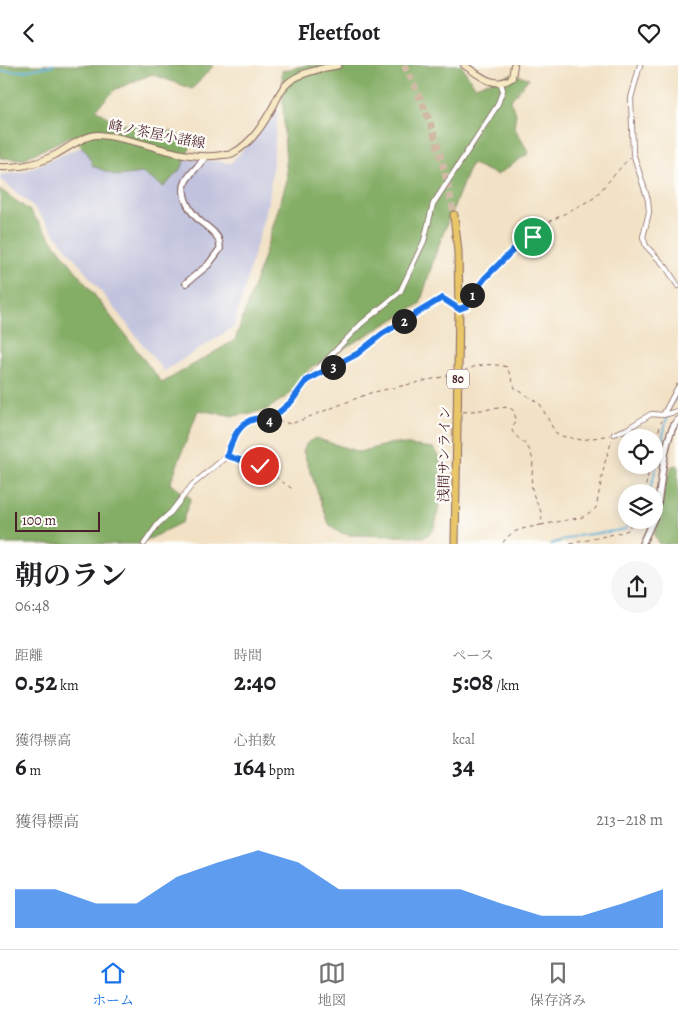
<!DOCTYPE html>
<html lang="ja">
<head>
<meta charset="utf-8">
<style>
  :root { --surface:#fff; --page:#f6f6f6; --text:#202124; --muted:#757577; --line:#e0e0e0; --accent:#1a73e8 }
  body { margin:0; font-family:Alegreya,"Noto Serif JP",serif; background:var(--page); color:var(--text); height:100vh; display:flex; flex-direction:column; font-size:19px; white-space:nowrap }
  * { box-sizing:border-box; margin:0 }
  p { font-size:16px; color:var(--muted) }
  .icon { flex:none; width:28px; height:28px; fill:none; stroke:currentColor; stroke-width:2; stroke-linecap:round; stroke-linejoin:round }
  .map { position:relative; height:479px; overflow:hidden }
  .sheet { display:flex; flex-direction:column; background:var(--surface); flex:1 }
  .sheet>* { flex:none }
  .fabs { position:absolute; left:618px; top:364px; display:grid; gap:10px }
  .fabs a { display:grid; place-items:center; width:45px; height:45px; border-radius:50%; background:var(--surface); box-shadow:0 2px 12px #0003; font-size:25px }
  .scale { position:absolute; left:15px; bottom:12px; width:85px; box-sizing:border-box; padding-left:5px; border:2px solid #4a1f2b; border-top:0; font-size:14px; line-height:18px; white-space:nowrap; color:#4a1f2b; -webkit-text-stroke:4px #fdfcf7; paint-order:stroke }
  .pin { position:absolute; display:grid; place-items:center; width:42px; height:42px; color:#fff; margin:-21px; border:2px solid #fff; border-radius:50%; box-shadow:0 1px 5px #0007 }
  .km { position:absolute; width:25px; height:25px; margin:-12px; border-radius:50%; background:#222; color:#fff; font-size:14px; line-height:25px; text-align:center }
  .round { display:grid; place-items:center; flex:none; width:52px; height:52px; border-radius:26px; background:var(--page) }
  .overview { display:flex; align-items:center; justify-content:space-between; height:85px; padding:0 15px }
  h1 { font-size:28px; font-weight:700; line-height:38px }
  .metrics { display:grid; grid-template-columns:repeat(3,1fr); gap:8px; height:85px; padding:5px 15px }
  .metrics div { display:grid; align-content:center }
  .metrics b { font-size:25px; font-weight:700 }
  .metrics small { font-size:14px; font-weight:400 }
  .metrics p { font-size:14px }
  .chart { height:140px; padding:10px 15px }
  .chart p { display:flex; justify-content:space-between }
  .chart svg { width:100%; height:90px; margin-top:5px; fill:var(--accent); opacity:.7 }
  header { display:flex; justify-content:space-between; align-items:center; height:65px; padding:0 15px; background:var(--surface); font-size:22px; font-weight:700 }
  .menu { display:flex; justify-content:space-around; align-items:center; height:70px; border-top:1px solid var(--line); background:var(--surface); font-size:14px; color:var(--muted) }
  .menu a { display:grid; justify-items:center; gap:2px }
  .menu .on { color:var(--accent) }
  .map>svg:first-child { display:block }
</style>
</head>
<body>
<header><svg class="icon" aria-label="back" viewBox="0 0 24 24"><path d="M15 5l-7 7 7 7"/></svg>Fleetfoot<svg class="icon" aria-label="heart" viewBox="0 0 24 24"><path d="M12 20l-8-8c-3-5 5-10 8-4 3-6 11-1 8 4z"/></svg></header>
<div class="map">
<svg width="678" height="479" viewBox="0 0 678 479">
  <rect width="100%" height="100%" fill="#fdfcf7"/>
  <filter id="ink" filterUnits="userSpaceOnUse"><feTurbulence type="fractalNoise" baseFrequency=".02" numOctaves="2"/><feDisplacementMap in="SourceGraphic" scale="10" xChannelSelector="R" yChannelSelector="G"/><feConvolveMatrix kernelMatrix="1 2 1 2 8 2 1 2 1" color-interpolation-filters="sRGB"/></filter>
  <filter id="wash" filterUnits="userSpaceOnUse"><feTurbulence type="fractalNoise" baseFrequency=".0096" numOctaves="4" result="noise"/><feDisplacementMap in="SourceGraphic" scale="20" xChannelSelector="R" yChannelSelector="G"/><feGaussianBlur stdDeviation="1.12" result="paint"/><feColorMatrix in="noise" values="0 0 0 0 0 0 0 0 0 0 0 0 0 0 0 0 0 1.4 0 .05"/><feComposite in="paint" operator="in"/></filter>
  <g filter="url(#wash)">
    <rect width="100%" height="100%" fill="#f2e1c4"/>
    <path fill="#c1c2dd" d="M278,45L269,134L234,262L164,306L33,141L0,114V110L22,107L98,75L152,89L231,98Z"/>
    <path fill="#84ad65" stroke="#676648" d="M0,0H214L192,24L152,9L116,24L96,44L114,57L172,67L192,78L182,102L164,122L142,108L117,111L93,101L87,87L71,71L23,94L0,93Z
      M307,0H461L475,21L512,9L529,13L510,36L516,48L514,62L529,88L497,110L471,98L436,187L420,239L310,303L290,329L266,345L234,351L198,345L170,419L191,433L182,457L140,479H0V124L30,146L162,318L235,275L263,194L287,115L284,67L282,6Z
      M315,373L359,387L393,378L433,383C435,386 438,389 439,393C444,405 439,451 434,463C432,467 428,471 423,472L349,470C340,468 335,466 329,459L303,386L307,378Z
      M678,400V479H659L654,470L666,417L672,401Z"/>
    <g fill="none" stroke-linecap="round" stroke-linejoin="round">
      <path stroke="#5bafd7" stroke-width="2" d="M0,6H24L54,0
        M649,428L654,411L669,344L678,329
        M551,479L576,471L623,465L636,455"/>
    </g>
  </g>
  <g filter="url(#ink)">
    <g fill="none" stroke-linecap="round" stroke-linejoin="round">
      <path stroke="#d0baa5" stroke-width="7" stroke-dasharray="7 3.5" stroke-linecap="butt" d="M404,0C410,11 416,23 421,35C437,71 446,111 454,150"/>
      <defs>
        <path id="minor" d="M640,0L631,33L633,88L648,135L649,147L643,172L646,181L666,202L678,221
          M663,350L678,346
          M614,369L627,364L651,349L663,350L678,322
          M144,479L158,459L171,447L192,420L227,391L232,375L238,365L247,357L260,352L270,355L291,337L307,315L361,259L400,227L424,176L433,139L497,41L503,25L501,19"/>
        <path id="tertiary" d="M186,218L208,200L220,184C220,183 220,177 219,176C217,168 207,162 201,157C190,147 179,130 186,116C190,108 200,100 205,92
          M654,453L657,444C661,423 664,368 678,355
          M642,479L653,455"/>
        <path id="secondary" d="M464,0C479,10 494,25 512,13L514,0
          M0,102C19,103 38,99 55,90C66,84 86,69 99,70C141,73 180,97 222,90C225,90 230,90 233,88C252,78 264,58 274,40C278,32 281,23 288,18C300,7 322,4 338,0"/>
        <path id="primary" d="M454,150L458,187L459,244L455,479"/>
      </defs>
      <use href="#minor" stroke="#856361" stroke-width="6"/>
      <use href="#tertiary" stroke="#856361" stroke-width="8"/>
      <use href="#secondary" stroke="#856361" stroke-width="8"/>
      <use href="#primary" stroke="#856361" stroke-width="9"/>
      <path stroke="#856361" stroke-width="1" stroke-dasharray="4 4" stroke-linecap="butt" d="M466,241L477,222L514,183L533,173L541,161L594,133L630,92
        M464,306C477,299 493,298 507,302L515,323L540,339L555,367L561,371L582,375L610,370
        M321,308L357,289L382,269L442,233L454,241
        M463,347L508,342L513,345L516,354L512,366C517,374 526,377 530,386C537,402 528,413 533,428C537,443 544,443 541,460C524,464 512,463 502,479
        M278,356L291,359L370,328L451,310
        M654,381L662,355
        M232,392L260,401L294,425
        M643,428L646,420L650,400
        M541,460L583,452L596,443L605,397L612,375
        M570,479L623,467L630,464V455"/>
      <use href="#minor" stroke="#fff" stroke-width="4.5"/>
      <use href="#tertiary" stroke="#fff" stroke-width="5.5"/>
      <use href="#secondary" stroke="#f6e9c3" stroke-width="6"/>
      <use href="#primary" stroke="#e9c769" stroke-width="7"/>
    </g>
  </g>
  <g fill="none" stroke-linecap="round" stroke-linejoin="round" filter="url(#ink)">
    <defs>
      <path id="route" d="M260,401L227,391C233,370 244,347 270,355L291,337L307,315L357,289L382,269L442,233L459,244L467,241L471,231L485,213L514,184L533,172"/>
    </defs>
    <use href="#route" stroke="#fff" stroke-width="10"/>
    <use href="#route" stroke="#1a73e8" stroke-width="6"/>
  </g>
  <g text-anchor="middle" stroke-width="4.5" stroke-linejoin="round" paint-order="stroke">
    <rect fill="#fdfcf7" stroke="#806168" stroke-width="1" x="447" y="304.5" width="22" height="19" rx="4"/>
    <g font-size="12" font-weight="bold" fill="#4a1f2b">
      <text x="458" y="318">80</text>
    </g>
    <g font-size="14" fill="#4a1f2b" stroke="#fdfcf7">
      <text transform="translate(157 69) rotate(11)" y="5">峰ノ茶屋小諸線</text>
      <text transform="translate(444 389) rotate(-89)" y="5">浅間サンライン</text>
    </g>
  </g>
</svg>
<div class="fabs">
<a><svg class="icon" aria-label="locate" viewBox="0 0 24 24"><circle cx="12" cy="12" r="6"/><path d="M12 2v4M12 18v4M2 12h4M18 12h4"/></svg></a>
<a><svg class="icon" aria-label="layers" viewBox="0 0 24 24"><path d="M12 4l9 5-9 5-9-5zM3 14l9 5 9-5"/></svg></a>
</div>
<div class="scale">100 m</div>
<div class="pin" style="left:533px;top:172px;background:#1e9e55"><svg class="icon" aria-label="arrive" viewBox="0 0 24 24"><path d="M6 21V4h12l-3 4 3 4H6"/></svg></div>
<div class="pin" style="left:260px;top:401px;background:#d93025"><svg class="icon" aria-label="check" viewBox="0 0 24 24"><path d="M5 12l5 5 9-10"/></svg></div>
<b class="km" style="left:472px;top:230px">1</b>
<b class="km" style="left:404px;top:256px">2</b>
<b class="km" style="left:333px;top:302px">3</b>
<b class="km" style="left:269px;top:355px">4</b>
</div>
<section class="sheet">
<div class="overview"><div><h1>朝のラン</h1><p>06:48</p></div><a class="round"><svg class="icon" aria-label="share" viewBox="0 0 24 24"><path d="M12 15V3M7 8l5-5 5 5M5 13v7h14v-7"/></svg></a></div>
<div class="metrics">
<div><p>距離</p><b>0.52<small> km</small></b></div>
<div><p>時間</p><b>2:40</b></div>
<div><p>ペース</p><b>5:08<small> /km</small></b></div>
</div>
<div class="metrics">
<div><p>獲得標高</p><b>6<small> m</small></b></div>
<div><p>心拍数</p><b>164<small> bpm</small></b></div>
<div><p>kcal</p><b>34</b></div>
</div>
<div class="chart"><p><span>獲得標高</span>213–218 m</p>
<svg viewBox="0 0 160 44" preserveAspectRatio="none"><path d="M0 44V25L10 25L20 32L30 32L40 19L50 12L60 6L70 12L80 25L90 25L100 25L110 25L120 32L130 38L140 38L150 32L160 25V44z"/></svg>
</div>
</section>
<nav class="menu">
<a class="on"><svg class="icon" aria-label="home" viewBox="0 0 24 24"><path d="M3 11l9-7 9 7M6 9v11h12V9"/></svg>ホーム</a>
<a><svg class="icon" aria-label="map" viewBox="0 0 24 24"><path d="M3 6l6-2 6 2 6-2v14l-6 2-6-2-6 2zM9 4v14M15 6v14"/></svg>地図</a>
<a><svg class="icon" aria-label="saved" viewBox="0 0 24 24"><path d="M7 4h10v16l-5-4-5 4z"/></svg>保存済み</a>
</nav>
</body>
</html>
